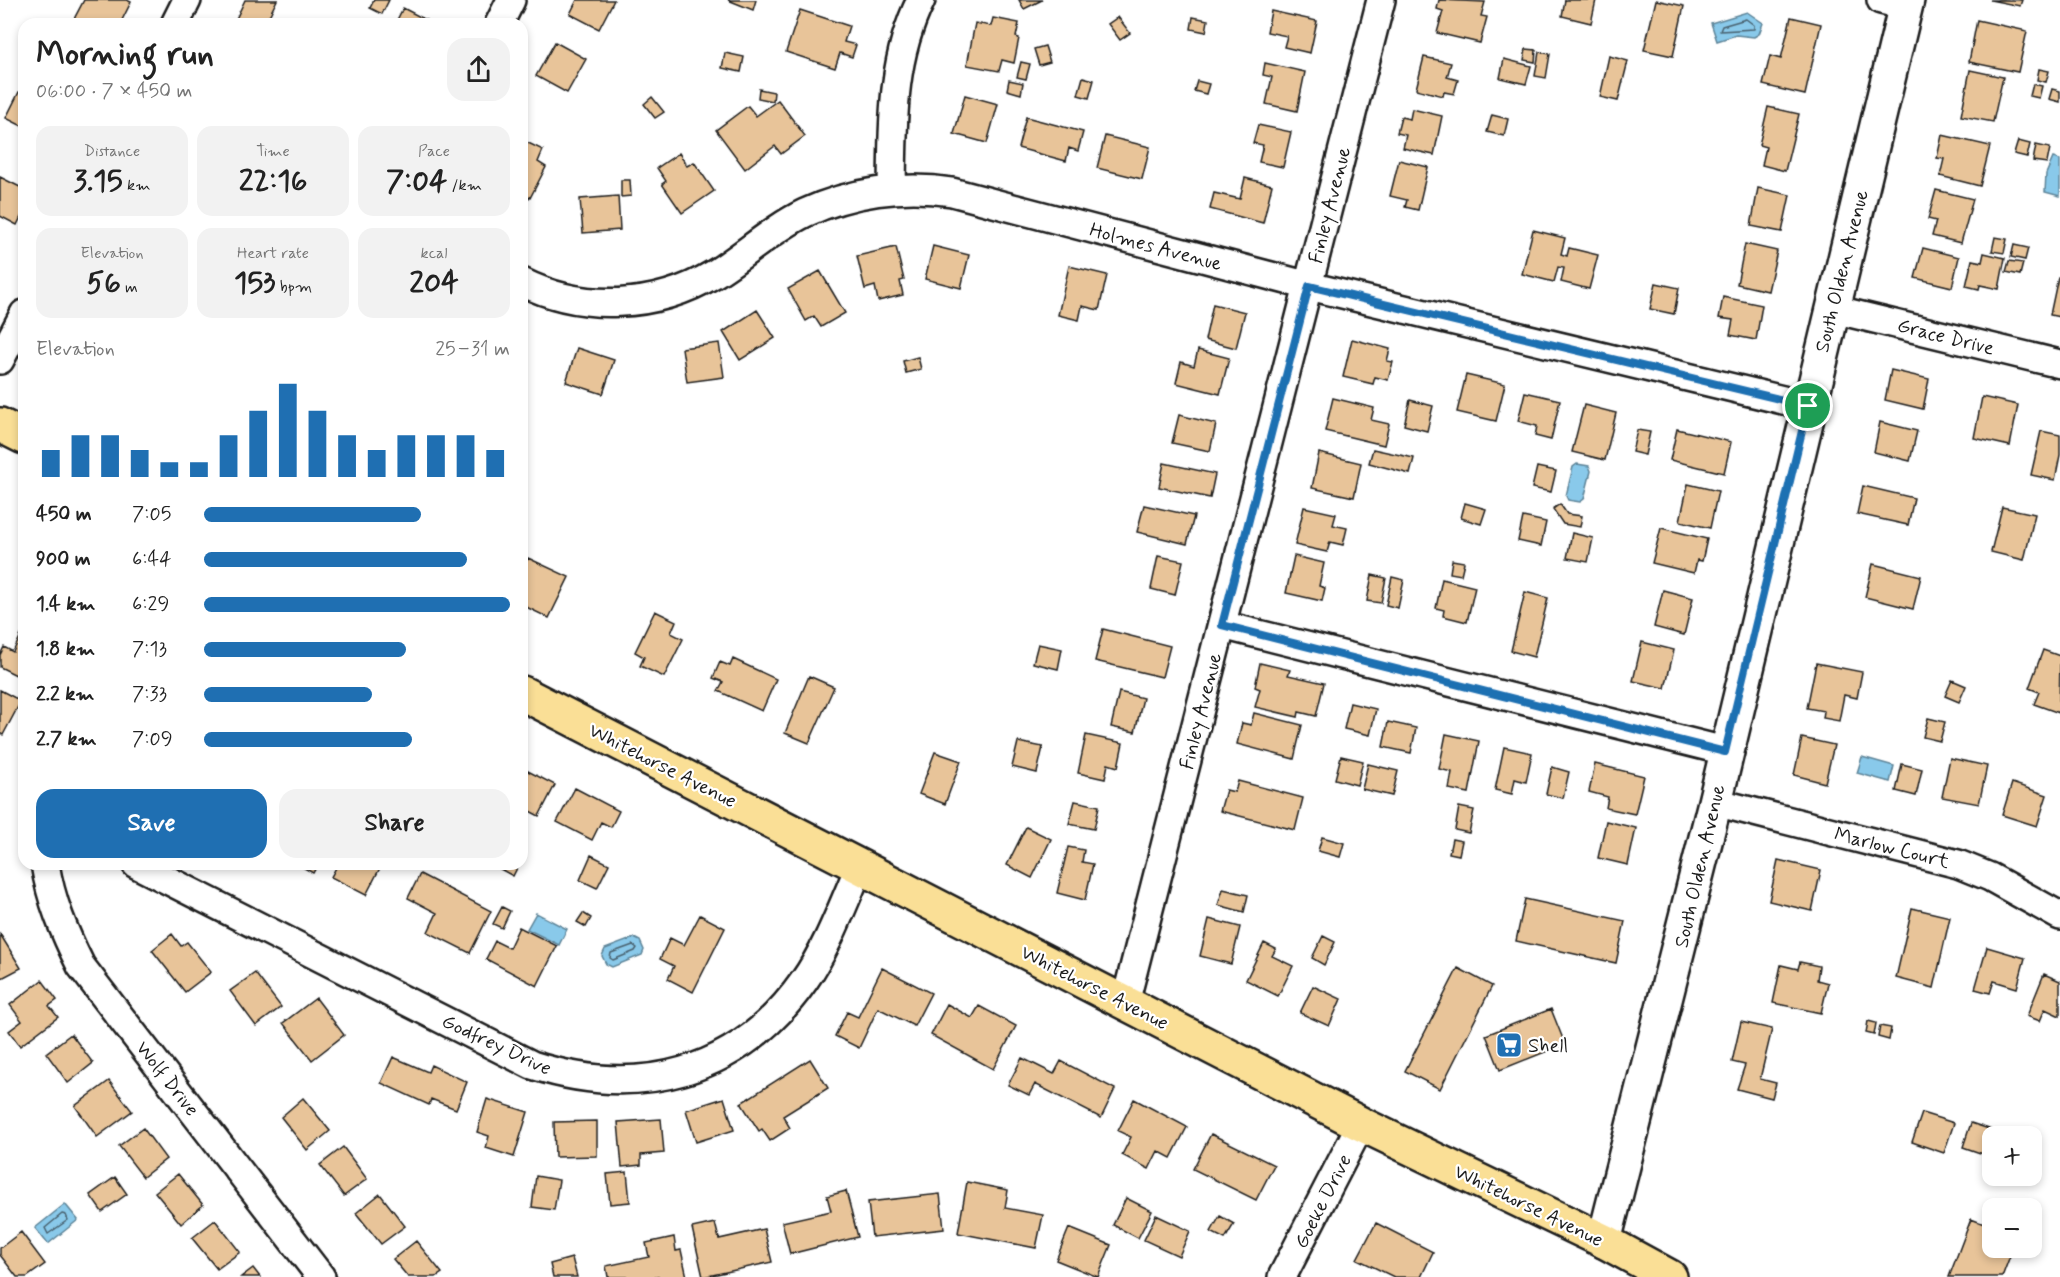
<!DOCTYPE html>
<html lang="en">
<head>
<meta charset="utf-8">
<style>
  :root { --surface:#fff; --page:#f2f2f2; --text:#222; --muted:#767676; --accent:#1f6fb2 }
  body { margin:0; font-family:Mynerve,sans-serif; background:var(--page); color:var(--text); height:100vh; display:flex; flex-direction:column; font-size:22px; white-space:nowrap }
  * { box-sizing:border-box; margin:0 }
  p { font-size:20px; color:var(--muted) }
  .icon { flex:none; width:33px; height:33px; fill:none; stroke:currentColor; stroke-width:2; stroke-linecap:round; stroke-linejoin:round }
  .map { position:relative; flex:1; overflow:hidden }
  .side { position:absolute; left:18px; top:18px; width:510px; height:852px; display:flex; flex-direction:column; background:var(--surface); border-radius:18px; box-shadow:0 3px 9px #0003 }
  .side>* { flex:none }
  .buttons { position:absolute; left:1982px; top:1126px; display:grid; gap:12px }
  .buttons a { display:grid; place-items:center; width:60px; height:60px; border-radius:12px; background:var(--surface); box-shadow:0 3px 9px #0003; font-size:30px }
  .pin { position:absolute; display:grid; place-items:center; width:51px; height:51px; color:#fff; margin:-26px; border:3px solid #fff; border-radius:50%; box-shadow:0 2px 6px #0007 }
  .round { display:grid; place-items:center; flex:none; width:63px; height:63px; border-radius:18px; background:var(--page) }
  .head { display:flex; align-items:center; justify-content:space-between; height:102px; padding:0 18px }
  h1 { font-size:33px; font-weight:800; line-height:45px }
  .stats { display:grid; grid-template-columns:repeat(3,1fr); gap:9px; height:102px; padding:6px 18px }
  .stats div { display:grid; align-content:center; border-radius:15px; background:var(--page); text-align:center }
  .stats b { font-size:30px; font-weight:800 }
  .stats small { font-size:16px; font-weight:400 }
  .stats p { font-size:16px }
  .chart { height:168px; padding:12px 18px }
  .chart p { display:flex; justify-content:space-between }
  .chart svg { width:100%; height:108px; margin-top:6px; stroke:var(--accent); stroke-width:6 }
  .button { display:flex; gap:12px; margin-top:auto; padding:12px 18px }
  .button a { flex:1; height:69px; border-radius:18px; background:var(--accent); color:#fff; font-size:24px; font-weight:800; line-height:69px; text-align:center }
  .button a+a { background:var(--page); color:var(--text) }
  ul { padding:0 18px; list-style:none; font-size:20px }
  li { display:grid; grid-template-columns:96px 72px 1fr; align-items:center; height:45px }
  li i { height:15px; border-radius:8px; background:var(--accent) }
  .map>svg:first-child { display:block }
</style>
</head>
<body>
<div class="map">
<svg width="2060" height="1277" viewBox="0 0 2060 1277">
  <rect width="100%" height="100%" fill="#fff"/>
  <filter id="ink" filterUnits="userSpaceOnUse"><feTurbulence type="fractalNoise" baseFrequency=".0167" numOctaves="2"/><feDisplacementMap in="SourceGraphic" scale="12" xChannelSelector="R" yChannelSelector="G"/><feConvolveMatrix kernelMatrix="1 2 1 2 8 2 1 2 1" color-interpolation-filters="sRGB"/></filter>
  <g filter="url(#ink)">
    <path fill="#89c9ea" stroke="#5d8498" stroke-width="1.5" d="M1747,12L1763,23L1759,34L1754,37L1736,35L1717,41L1711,23Z
      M2053,158L2060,160V196L2045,192L2046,174Z
      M1577,464L1589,466L1591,471L1584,499L1580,502L1568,500L1566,496L1573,467Z
      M1862,757L1894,766L1890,782L1857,773Z
      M536,913L567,929L559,945L527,929Z
      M634,938L640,941L644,950L642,955L612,967L606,964L602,956L605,949Z
      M65,1204L78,1220L48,1244L35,1228Z"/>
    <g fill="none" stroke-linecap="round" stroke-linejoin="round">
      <path stroke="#48616e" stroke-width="1.5" d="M1746,19L1754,25V29L1720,31L1722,26Z
        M633,945L637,948L635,951L613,960L610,958L611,953Z
        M62,1214L66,1215L68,1220L48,1234L45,1228Z"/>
    </g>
    <path fill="#e8c499" stroke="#1c1c1c" stroke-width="1.5" d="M84,0H127L131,2L120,24H80L73,21Z
      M245,0H277L265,24H246L236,19Z
      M374,0H389L382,14L370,8Z
      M577,0H614L599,29L570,14Z
      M728,0H756L753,10Z
      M1019,0H1042L1024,9Z
      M1439,0L1485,2L1481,16L1487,17L1480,43L1437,33L1443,11L1437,9Z
      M1565,0H1596L1591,23L1562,16Z
      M1656,0L1684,6L1673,56L1644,50Z
      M1990,0H2022L2020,6Z
      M403,8L430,22L429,24H395Z
      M800,10L849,26L844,42L856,45L852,57L840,53L835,68L786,52Z
      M1271,11L1317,21L1310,53L1284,47L1287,36L1267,32Z
      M1118,17L1130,33L1120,40L1108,24Z
      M1193,17L1208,20L1206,32L1191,29Z
      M1791,17L1821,24L1805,95L1763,85L1770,56L1781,59Z
      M993,18L1019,23L1016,37L1019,38L1014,63L1002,60L999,71L967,65L975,23L991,26Z
      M1977,20L2027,31L2018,72L1969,62Z
      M555,42L586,59L567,93L536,76Z
      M1045,46L1050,62L1039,65L1034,49Z
      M1526,49L1536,50L1535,62L1524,60Z
      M1539,52L1550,54L1546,78L1535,76Z
      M725,53L744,57L741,72L722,68Z
      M1609,56L1628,61L1618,101L1600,97Z
      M1424,57L1451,63L1447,77L1458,80L1454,94L1444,92L1443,96L1416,89Z
      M1504,59L1531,66L1526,84L1500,78Z
      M1021,62L1030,64L1026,79L1017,77Z
      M1265,63L1305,72L1297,111L1266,104L1272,77L1263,75Z
      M2039,69L2049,71L2046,82L2037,80Z
      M1970,70L2003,77L1993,122L1961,116Z
      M1083,77L1094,80L1089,98L1078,95Z
      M1009,80L1023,83L1021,94L1007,90Z
      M1197,81L1209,84L1206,94L1194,91Z
      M2033,84L2042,86L2039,98L2030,96Z
      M759,89L774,92L773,101L758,98Z
      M2052,89L2060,91V102L2049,99Z
      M19,92L24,94V127L6,118Z
      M965,95L998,104L987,143L954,134Z
      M652,97L664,112L655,118L644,104Z
      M778,100L805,136L781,154L775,146L745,169L716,130L748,106L756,116Z
      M1768,107L1799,114L1785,171L1762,165L1766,147L1759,145Z
      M1412,109L1442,116L1434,155L1403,148L1406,135L1397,133L1401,117L1410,119Z
      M1492,115L1508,119L1504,136L1487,132Z
      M1026,117L1083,132L1078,151L1069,148L1066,161L1018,148Z
      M1258,125L1291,132L1283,167L1259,162L1263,145L1253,143Z
      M1942,135L1990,146L1980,186L1940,176L1944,159L1937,158Z
      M1105,136L1150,147L1142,179L1097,168Z
      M522,140L543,150L538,162L546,167L530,198L522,194Z
      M2018,141L2030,144L2027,157L2014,154Z
      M2036,145L2050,148L2047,163L2033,161Z
      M679,153L687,166L694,162L714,191L682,213L662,184L666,181L657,168Z
      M1399,160L1428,167L1418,210L1405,207L1407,200L1390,196Z
      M0,177L24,189V211L17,225L0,216Z
      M1245,178L1272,185L1263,223L1210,209L1214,193L1240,199Z
      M621,180H630L631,196L621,197Z
      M1758,188L1790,195L1782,232L1751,226Z
      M1936,190L1973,199L1961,243L1932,236L1936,221L1928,219Z
      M618,196L620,230L583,233L580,199Z
      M1533,230L1565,238L1561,254L1567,256L1569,248L1598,255L1589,289L1561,282L1564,268L1558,267L1554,282L1522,274Z
      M1995,237L2007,239L2004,253L1992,251Z
      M1745,244L1777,251L1768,291L1737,284Z
      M2014,245L2028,248L2025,260L2011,257Z
      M933,246L969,255L961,288L925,279Z
      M896,247L904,280L900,281L903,295L878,301L875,286L865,289L857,256Z
      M1923,248L1959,257L1952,287L1915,278Z
      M1984,253L2005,258L1999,289L1980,285L1979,289L1966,286L1972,260L1982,262Z
      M2009,261L2023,263L2020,275L2006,272Z
      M1069,266L1107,275L1099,310L1082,306L1079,320L1058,315Z
      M820,271L845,313L821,327L814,316L806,321L788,289Z
      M2058,277H2060V317L2050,315Z
      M1656,283L1679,288L1674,314L1650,309Z
      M1723,297L1762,305L1756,340L1730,335L1733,320L1719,318Z
      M1213,304L1245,312L1236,348L1205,340Z
      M757,310L775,338L740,360L723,332Z
      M1352,339L1390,349L1387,361L1393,362L1388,380L1375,377L1373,384L1343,377Z
      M719,343L724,377L687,382L682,348Z
      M577,348L614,360L603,394L566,382Z
      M1198,350L1229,358L1220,394L1176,383L1181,362L1194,366Z
      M918,357L921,369L906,373L903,361Z
      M1891,370L1929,379L1923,409L1885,400Z
      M1466,375L1505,384L1496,421L1457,412Z
      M1525,392L1560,400L1551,440L1535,436L1537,426L1518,421Z
      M1982,397L2018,405L2010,446L1974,438Z
      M1333,398L1374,408L1371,420L1389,424L1384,445L1325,431Z
      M1410,400L1433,406L1427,431L1404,425Z
      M1584,405L1616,413L1605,460L1572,452Z
      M1179,415L1216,424L1210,451L1172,443Z
      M1880,422L1917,431L1910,461L1874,452Z
      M1677,429L1731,442L1724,473L1670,460Z
      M1637,430L1650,432L1645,455L1632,452Z
      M2041,431L2060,435V455L2055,480L2031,475Z
      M1373,449L1414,458L1410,474L1369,463Z
      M1319,453L1361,463L1354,497L1312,488Z
      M1164,463L1215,474L1210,498L1159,487Z
      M1537,467L1556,471L1551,492L1532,488Z
      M1688,484L1718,491L1710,528L1680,521Z
      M1863,486L1914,498L1908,525L1857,514Z
      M1465,503L1486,509L1481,524L1461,518Z
      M1560,504L1567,514L1582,516L1580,527L1563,524L1553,509Z
      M1144,505L1194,516L1187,544L1137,532Z
      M1304,507L1336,514L1333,525L1347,528L1343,545L1330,542L1327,552L1295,545Z
      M2002,507L2035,514L2024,560L1991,552Z
      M1523,517L1546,522L1541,546L1518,541Z
      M1661,528L1707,539L1702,561L1697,560L1694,573L1652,563Z
      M1572,533L1593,538L1588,562L1567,558Z
      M1158,556L1183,561L1175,595L1151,589Z
      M1294,556L1324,563L1319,586L1325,588L1322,601L1286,593Z
      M528,558L569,577L549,618L522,605V570Z
      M1452,560L1464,562L1461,575L1450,573Z
      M1873,564L1921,576L1913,609L1865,597Z
      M1372,575L1386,578L1381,603L1367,601Z
      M1392,577L1404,580L1398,608L1386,605Z
      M1442,579L1475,587L1467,622L1443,616L1444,610L1436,608Z
      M1663,590L1693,598L1684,635L1654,627Z
      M1525,592L1548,598L1534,657L1511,651Z
      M655,611L676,621L671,633L683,639L664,677L640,666L644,657L635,652Z
      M1103,629L1170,646L1162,677L1095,661Z
      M21,635L24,637V679L0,667V655L4,647L13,652Z
      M1642,642L1674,650L1665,688L1633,681Z
      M1038,644L1062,649L1058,669L1033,663Z
      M2043,650L2060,656L2059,713L2034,704L2039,692L2029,688Z
      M733,659L776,679L762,711L718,691L723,682L713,678L720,662L730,666Z
      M1260,663L1290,670L1288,675L1324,683L1316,716L1299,712L1298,717L1255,707L1260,689L1255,687Z
      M1816,663L1862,672L1857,698L1844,695L1839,721L1823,718L1824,711L1807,708Z
      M809,676L834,687L809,743L785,733Z
      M1952,680L1966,686L1959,702L1945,696Z
      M0,690L21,701L3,735L0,733Z
      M1119,692L1143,698L1135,732L1111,727Z
      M1350,703L1376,709L1370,735L1344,729Z
      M1254,713L1302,725L1294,759L1237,744L1242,723L1251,725Z
      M1928,718L1945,722L1940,741L1923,737Z
      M1388,722L1416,728L1411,753L1383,747Z
      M1446,734L1479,741L1469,793L1449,789L1452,772L1439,769Z
      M1086,735L1123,743L1118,767L1108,764L1105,779L1078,773Z
      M1802,738L1834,745L1825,783L1794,775Z
      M1018,742L1043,747L1037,773L1012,767Z
      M1504,747L1532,753L1526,782L1515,779L1512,794L1495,790Z
      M935,752L961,761L945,804L919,794Z
      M1341,756L1363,761L1357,785L1335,779Z
      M1950,758L1987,766L1979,804L1942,797Z
      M1368,764L1398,771L1392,796L1362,789Z
      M1595,764L1644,776L1635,814L1606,808L1608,797L1589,792Z
      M1902,764L1922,769L1916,796L1896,791Z
      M1552,767L1569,772L1563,798L1546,794Z
      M522,768L555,785L539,816L522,807Z
      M1238,781L1303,798L1295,830L1220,811L1226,790L1235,792Z
      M2012,783L2047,795L2037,826L2002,815Z
      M575,788L619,811L611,827L601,822L592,840L557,822Z
      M1075,801L1099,806L1094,829L1069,824Z
      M1459,807L1474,810L1469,833L1455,830Z
      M1606,821L1636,828L1628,865L1598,858Z
      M1026,827L1051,839L1032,878L1007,865Z
      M1322,837L1344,843L1340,857L1318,851Z
      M1452,839L1462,841L1459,855L1449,853Z
      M1068,847L1084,850L1082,862L1093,864L1085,900L1057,893Z
      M591,855L609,864L597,888L580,880Z
      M1778,860L1821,870L1812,911L1769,901Z
      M297,864H318L313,873Z
      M338,864H382L366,895L331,877Z
      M503,864L518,866L513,876L500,869Z
      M420,874L491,911L470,953L428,932L437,913L408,898Z
      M1223,889L1248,895L1244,912L1218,905Z
      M1525,899L1625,921L1616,963L1516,941Z
      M502,907L510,911L502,928L493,924Z
      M1912,908L1950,917L1934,988L1896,978Z
      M583,913L591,918L586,927L577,922Z
      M700,915L725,928L693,992L668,979L674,966L660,959L670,938L684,945Z
      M1209,919L1240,927L1231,964L1200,956Z
      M519,927L557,946L537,986L486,959L495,941L509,948Z
      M0,934L21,968L0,979Z
      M172,934L181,946L187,942L211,972L185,992L152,950Z
      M1323,936L1335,942L1324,965L1312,958Z
      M1264,943L1276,949L1272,956L1293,966L1278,996L1246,980Z
      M1987,947L2025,958L2017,988L1994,981L1990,993L1975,989Z
      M1800,962L1819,966L1817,980L1828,983L1821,1013L1773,1003L1781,965L1798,969Z
      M882,968L931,993L914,1026L878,1008L859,1048L835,1036L847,1012L858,1017Z
      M1458,968L1492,986L1440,1089L1405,1071Z
      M255,973L281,1007L256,1026L230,991Z
      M2044,974L2060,981V1016L2045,1009L2040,1021L2027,1016Z
      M42,980L57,1000L49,1006L58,1017L20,1046L9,1031L22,1021L10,1005Z
      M1313,986L1341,999L1329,1026L1300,1013Z
      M316,998L344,1035L312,1060L283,1023Z
      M947,1004L972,1018L979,1006L1016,1026L993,1069L931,1035Z
      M1551,1009L1565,1044L1500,1070L1486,1035Z
      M1868,1021L1876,1023L1874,1035L1866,1033Z
      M1741,1022L1772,1029L1760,1079L1776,1083L1772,1098L1737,1089L1745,1065L1732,1062Z
      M1880,1026L1891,1028L1889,1040L1878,1037Z
      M71,1034L93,1063L68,1083L46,1053Z
      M393,1057L428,1072L431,1065L467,1082L456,1109L431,1099L429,1105L381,1083Z
      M1022,1058L1054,1074L1061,1061L1115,1089L1101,1118L1035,1084L1029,1095L1008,1085Z
      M810,1059L828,1088L783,1116L790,1128L770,1141L762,1129L759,1131L741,1103Z
      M109,1081L132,1111L97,1137L75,1106Z
      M303,1098L330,1131L307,1150L281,1117Z
      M724,1098L734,1130L696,1142L686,1110Z
      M487,1099L528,1112L514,1157L486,1148L489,1136L477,1132Z
      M1134,1099L1187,1127L1171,1158L1158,1151L1149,1169L1122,1155L1131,1137L1118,1131Z
      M1922,1113L1954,1123L1944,1153L1912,1142Z
      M661,1119L664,1153L641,1155V1165L622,1167L618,1122Z
      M597,1121V1156L555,1157L554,1122Z
      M1971,1123L1995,1131L1986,1155L1963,1147Z
      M143,1128L166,1159L143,1177L119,1146Z
      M1211,1134L1274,1165L1256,1200L1193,1169Z
      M343,1147L367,1179L344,1196L320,1165Z
      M627,1172L630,1202L610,1204L607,1174Z
      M178,1174L203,1205L181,1224L155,1192Z
      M536,1176L559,1180L554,1210L532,1207Z
      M115,1177L127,1194L102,1212L90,1195Z
      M967,1182L1008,1190L1005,1208L1043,1215L1036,1248L958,1233Z
      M846,1191L858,1237L790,1254L782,1222L831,1211L827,1196Z
      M380,1194L405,1226L381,1244L356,1213Z
      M940,1194L944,1229L872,1237L868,1202Z
      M1126,1198L1152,1211L1138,1238L1113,1225Z
      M1156,1215L1190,1231L1179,1256L1144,1240Z
      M1220,1216L1234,1224L1225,1239L1211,1232Z
      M1971,1219L1992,1227V1248H2013L2002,1277H1949Z
      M215,1220L240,1252L217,1269L192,1238Z
      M715,1223L719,1239L764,1229L772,1262L703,1277L692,1228Z
      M1376,1223L1433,1252L1421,1277H1394L1357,1259Z
      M1069,1228L1111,1245L1098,1277L1056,1260Z
      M21,1232L45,1264L27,1277H17L0,1255V1248Z
      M674,1237L676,1251L681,1250L687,1277H608L606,1266L649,1257L646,1243Z
      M416,1241L442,1273L436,1277H408L393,1259Z
      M572,1258L577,1277H553L550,1264Z
      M253,1268L260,1277H241Z"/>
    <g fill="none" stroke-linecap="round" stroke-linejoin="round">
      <defs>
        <path id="minor" d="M1881,0L1905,6
          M175,24L187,0
          M499,24L511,0
          M892,189C893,124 891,60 921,0
          M522,282C582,312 656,309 714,274C745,255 772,229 805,213C850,192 903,184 952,192L1309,286L1808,406
          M1833,309L2060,364
          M0,360L24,314
          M1222,625L1725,751
          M1715,802L1958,864L1990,877L2060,916
          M45,864C51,901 64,932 81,966L321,1277
          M136,864L532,1065C638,1099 738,1075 804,981C828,947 843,904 860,866
          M1125,1003L1381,0
          M1282,1277L1361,1124"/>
        <path id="secondary" d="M1604,1241L1715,802L1907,0"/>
        <path id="primary" d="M0,425L24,437
          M522,693L1361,1124L1604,1241L1670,1277"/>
      </defs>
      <use href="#minor" stroke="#1c1c1c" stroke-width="32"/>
      <use href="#secondary" stroke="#1c1c1c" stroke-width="38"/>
      <use href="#primary" stroke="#1c1c1c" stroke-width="38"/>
      <use href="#minor" stroke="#fff" stroke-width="27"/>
      <use href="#secondary" stroke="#fff" stroke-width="33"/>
      <use href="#primary" stroke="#fadf96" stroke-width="33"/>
    </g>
  </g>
  <g fill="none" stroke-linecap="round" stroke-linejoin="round" filter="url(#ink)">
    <defs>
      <path id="route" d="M1309,286L1808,406L1725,752L1222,625Z"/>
    </defs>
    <use href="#route" stroke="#fff" stroke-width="12"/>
    <use href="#route" stroke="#1f6fb2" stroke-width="8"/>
  </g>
  <defs>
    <symbol id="supermarket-square" viewBox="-11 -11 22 22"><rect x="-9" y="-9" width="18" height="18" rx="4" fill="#1f6fb2" stroke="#fff"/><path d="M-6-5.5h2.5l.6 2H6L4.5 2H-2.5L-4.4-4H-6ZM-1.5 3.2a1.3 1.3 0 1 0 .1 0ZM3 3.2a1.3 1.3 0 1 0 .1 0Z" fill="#fff"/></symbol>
  </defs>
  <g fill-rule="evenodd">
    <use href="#supermarket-square" x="1494" y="1030" width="30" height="30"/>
  </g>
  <g text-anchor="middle" stroke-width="4.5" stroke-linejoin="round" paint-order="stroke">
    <g font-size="20" fill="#1c1c1c" stroke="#fff">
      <text transform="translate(1329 205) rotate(-76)" y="7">Finley Avenue</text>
      <text transform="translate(1156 246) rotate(15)" y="7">Holmes Avenue</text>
      <text transform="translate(1841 271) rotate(-76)" y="7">South Olden Avenue</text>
      <text transform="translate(1946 336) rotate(14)" y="7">Grace Drive</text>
      <text transform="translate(1200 711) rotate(-76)" y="7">Finley Avenue</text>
      <text transform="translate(663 765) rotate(27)" y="7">Whitehorse Avenue</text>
      <text transform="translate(1892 847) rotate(14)" y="7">Marlow Court</text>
      <text transform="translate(1699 866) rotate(-77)" y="7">South Olden Avenue</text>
      <text transform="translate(1095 987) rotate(27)" y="7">Whitehorse Avenue</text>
      <text transform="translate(497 1044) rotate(25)" y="7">Godfrey Drive</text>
      <text transform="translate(168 1078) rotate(52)" y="7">Wolf Drive</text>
      <text transform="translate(1322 1201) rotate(-63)" y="7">Goeke Drive</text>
      <text transform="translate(1529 1205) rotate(26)" y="7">Whitehorse Avenue</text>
    </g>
    <g font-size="20" fill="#1c1c1c" stroke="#fff" text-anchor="start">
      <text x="1528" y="1052">Shell</text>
    </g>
  </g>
</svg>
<div class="buttons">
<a>+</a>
<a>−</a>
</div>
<div class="pin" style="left:1808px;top:406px;background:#1e9e55"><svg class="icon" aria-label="arrive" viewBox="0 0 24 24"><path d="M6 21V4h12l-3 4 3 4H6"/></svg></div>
<section class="side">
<div class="head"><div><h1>Morning run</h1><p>06:00 · 7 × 450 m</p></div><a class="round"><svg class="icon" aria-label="share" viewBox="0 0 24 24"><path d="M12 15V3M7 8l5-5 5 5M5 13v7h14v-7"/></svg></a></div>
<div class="stats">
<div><p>Distance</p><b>3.15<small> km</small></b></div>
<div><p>Time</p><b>22:16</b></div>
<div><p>Pace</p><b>7:04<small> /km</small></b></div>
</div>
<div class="stats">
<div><p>Elevation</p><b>56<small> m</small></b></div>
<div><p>Heart rate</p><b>153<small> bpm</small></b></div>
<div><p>kcal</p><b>204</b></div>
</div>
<div class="chart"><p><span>Elevation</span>25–31 m</p>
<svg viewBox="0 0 160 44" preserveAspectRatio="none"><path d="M5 44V33M15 44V27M25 44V27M35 44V33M45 44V38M55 44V38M65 44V27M75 44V17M85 44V6M95 44V17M105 44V27M115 44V33M125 44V27M135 44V27M145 44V27M155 44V33"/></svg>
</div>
<ul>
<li><b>450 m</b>7:05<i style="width:71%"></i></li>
<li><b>900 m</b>6:44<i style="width:86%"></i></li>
<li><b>1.4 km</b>6:29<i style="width:100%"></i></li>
<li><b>1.8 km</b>7:13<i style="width:66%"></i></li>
<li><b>2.2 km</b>7:33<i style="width:55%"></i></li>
<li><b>2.7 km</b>7:09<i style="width:68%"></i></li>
</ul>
<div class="button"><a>Save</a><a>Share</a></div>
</section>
</div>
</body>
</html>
